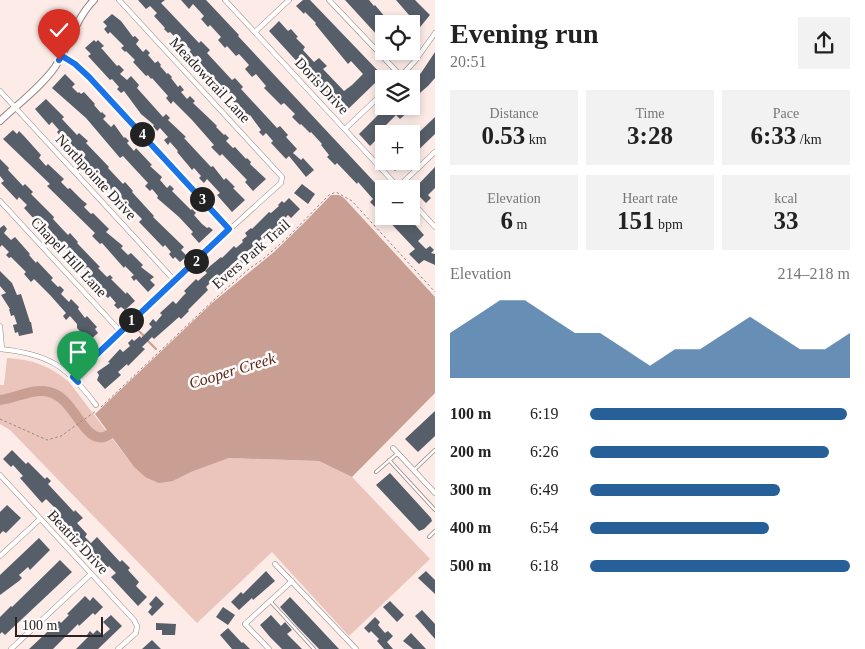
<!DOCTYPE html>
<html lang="en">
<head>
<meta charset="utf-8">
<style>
  :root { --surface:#fff; --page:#f2f2f2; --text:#222; --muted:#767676; --accent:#276098 }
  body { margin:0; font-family:Georgia,serif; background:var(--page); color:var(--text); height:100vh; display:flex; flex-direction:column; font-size:19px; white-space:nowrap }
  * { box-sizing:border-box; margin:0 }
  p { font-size:16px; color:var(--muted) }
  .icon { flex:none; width:28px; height:28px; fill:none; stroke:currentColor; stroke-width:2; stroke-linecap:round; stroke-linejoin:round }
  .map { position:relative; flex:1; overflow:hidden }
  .sheet { display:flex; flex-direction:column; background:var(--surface); width:430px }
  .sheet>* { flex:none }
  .buttons { position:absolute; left:375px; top:15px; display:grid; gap:10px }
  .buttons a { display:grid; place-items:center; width:45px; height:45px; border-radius:0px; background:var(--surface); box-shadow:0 2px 8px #0003; font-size:25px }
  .scale { position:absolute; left:15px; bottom:12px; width:88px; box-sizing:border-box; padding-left:5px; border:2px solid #2a2423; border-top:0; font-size:14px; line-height:18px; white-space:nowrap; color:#2a2423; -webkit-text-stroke:4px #fffcfb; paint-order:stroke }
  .pin { position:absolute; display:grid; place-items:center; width:42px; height:42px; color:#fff; margin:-51px -21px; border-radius:50% 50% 50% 0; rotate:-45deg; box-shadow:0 0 5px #0007 }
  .pin .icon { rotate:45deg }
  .km { position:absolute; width:25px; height:25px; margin:-12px; border-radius:50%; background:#222; color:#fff; font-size:14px; line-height:25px; text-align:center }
  .round { display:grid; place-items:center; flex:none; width:52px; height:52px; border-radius:0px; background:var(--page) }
  .headline { display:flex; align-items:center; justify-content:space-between; height:85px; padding:0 15px }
  h1 { font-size:28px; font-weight:800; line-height:38px }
  .stats { display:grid; grid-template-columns:repeat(3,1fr); gap:8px; height:85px; padding:5px 15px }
  .stats div { display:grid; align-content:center; border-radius:0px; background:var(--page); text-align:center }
  .stats b { font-size:25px; font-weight:800 }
  .stats small { font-size:14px; font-weight:400 }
  .stats p { font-size:14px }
  .chart { height:140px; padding:10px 15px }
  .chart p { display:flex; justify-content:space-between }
  .chart svg { width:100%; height:90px; margin-top:5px; fill:var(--accent); opacity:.7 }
  ul { padding:0 15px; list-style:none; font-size:16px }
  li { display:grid; grid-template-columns:80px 60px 1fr; align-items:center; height:38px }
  li i { height:12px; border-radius:6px; background:var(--accent) }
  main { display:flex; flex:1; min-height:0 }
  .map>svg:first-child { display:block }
</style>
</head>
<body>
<main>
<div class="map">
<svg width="435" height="649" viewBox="0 0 435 649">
  <rect width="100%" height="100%" fill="#fcebe7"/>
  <path fill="#ebc5bb" d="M7,358C31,359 51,366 69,382L134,467L145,477L173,481L191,472L229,458L319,461L352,477L430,559L349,636L272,552L197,623L10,430L0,424V385H4Z"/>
  <path fill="#c99e93" d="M331,195H339L344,198L435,297V393L352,477L319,461L229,458L191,472L173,481L159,483L145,477L134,467L95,414L212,303L274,252L303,224Z"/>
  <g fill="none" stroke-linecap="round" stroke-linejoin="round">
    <path stroke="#c99e93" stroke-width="2" d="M135,327L144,336
      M147,340L156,349"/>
    <path stroke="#c99e93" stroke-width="10" d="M0,400C16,398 33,388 49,392C74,397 83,442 104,437C110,435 115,430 121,427"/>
  </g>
  <path fill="#565f69" d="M138,0H165L161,3L199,43L201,41L210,50L207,53L232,80L235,78L243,87L241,89L277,128L280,126L288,135L286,137L297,149L293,153L301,160L303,158L314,170L306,177L289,156L286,159L271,143L273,141L266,133L263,136L259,132L261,130L250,115L247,118L233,101L234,100L228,92L225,95L221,90L222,89L199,65L201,63L194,56L191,58L188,54L191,50L183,42L179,45L175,41L177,39L170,32L168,33L164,29L165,28L154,16L157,13L150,6L146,9Z
    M181,0H206L239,35L238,36L379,187L375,191L384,200V216L370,202L373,199L358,182L357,184L337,163L335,165L327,157L329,155L321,145L322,144L311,132L310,133L301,124L300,125L292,117L295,114L284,103L281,105L264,88L266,86L256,74L252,77L245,69L249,65L239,54L236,56L227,46L225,48L218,40L221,37L210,25L208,27L201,19L204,16L193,4L189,9Z
    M303,0H310L384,77L374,84L344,113L269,31L279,21L288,31L291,29L298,37L296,38L305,47L303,50L314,62L319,58L327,66L323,69L344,91L352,85L363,74L351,61L348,64L315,24L316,23L305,12L304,14L296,6Z
    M345,0H369L374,6L375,5L391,24H384V30L378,36Z
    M396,0H415L430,15L411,38V24H399L409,15Z
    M112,14L121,21L133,37L135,36L139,40L136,44L143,52L146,49L150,53L148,55L155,63L158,61L161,65L160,66L167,74L168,73L172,77L171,78L178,87L180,85L184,90L181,92L187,99L190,96L195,101L193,103L213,122L217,126L216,127L224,135L225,134L229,138L226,141L233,148L235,147L246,159L247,158L251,162L250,164L266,179L253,191L245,182L247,180L222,154L220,156L211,147L214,145L192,120L173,101L171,104L166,98L168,96L152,78L151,79L148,75L146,76L133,62L135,60L126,51L125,52L121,48L124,46L110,32L108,34L104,29L107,26L103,22Z
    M94,40L96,42L98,40L104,46L101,48L103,50L117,66L119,65L124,70L120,74L127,80L131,76L139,85L137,88L163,117L166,114L170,118L168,120L186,137L184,138L211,167L213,166L224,180L226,178L235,187L233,188L245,200L232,212L217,195L220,193L207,179L204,183L199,178L201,176L194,168L192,170L188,165L177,152L178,151L170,142L168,145L164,140L168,137L160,128L157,131L153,126L154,125L141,114L124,91L121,93L117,89L119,87L112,79L110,80L88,56L91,54L85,48Z
    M388,51H406L397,60Z
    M435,52V78L428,86L414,98L418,103L400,119L396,115L385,126L388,128L370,146L359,134L387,106H411V83L421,73Z
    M65,74L75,84L72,87L78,93L79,92L81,94L84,92L95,104L94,105L101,113L102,112L106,116L103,119L111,127L114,124L124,138L125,137L129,141L127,143L134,151L136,148L152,165L150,166L162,177L160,180L167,188L170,185L174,189L172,191L191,210L192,209L196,213L194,215L202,224L207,228L209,227L213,230L199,243L191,234L193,232L179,217L157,198L158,196L152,189L150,191L145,186L148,183L134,168L123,156L120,158L86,118L52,88Z
    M46,99L64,117L62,119L77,135L79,133L88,141L86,143L109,167L108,168L123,184L125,182L133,191L132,192L154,216L153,217L184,247L181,250L187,256L180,262L175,257L173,259L169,254L171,252L165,245L163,247L139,222L142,219L135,212L133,214L125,206L127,203L120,196L117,198L113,194L115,193L102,182L105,179L97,171L94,174L90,169L79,156L81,154L74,146L71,149L57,132L59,130L52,122L49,125L35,109Z
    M435,117V134L411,157V140Z
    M13,130L17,134L19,131L24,136L41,155L39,158L46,166L48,164L64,179L61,182L68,189L70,188L82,200L87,204L84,207L91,214L93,213L109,229L106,232L123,246L121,248L128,255L131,253L143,265L141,267L154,277L150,280L155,285L148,292L136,279L134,281L131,277L134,275L125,266L124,268L102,243L100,244L92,236L95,233L47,186L50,184L3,139Z
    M0,159L9,168L8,170L23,186L25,184L33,192L31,194L54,217L53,219L68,235L70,233L78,242L77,243L100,267L98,268L107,277L110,275L113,278L111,279L126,294L127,292L135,301L125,310L121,307L118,309L114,305L116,303L110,296L108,298L103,294L105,292L99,285L97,287L84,273L87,271L70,257L72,254L65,247L62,249L47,233L50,230L42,222L40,225L35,220L24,208L27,205L19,197L17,200L1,183L4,181L0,176Z
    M386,161H406L395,171Z
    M435,167V188L428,195L431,198L426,203L413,190Z
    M302,184L315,194L308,204L294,193Z
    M289,198L300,209L291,218L288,215L270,234L269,233L262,239L263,241L249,252L252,255L243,263L238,259L230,266L232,268L216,283L213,280L206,287L208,290L188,310L189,311L181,319L179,317L154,339L152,337L142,347L145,349L128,366L127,364L118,372L121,375L105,389L97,380L99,375L97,372L110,363L108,362L120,349L123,352L130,346L128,343L132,339L134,341L140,336L141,338L152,327L149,324L153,319L156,322L162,315L160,313L173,301L176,304L183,296L186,293L184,291L196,279L198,281L207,273L205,271L209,267L221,257L222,258L234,246L236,248L243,242L242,240L247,236L245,233L251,228L252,229L269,212L271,213L279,206L278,205L282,201L284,203Z
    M384,216H399L406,224L410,219L424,235L418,241L426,249L430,246L434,250L431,253L435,254V265L424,260L419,264L409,254L415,249Z
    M4,225L7,229L4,233L11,240L15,237L30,254L29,255L36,263L37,261L53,278L51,280L58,287L60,286L64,290L61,294L69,302L71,299L79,307L78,309L85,318L87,316L97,327L95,329L98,333L89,341L77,328V324L70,316L66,320L63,316L66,313L50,295L34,279L31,282L24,274L26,272L11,257L9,258L6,255L9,252L2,245L0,247V228Z
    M0,271L12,283L17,295L21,294L30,322H31L33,333L19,336L18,332L15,333L13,325L17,324L14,315L11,316L9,309H10L1,295L6,293L0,286Z
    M72,339L81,349L77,352L75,350L70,356L62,348Z
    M435,411V436L418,452L405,439Z
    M12,450L26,464L28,462L45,479L47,477L51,481L48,484L74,512L75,510L83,518L77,523L87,534L85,537L91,543L97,537L120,562L122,560L130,568L128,570L139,582L136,586L147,597L138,606L111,577L116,573L109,566L105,570L50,511L54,507L46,499L42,503L20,478L23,476L13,465L11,467L3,459Z
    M390,473L431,518L432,521L424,529L419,531L376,485Z
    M7,505L21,518L6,533L3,531L0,534V512Z
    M39,538L50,550L30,570L28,567L19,575L22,578L19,581L0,595V575Z
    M60,560L72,572L5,635L2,632L0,634V617L11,606L12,607Z
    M266,571L275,581L253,600L252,598L239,610L231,602L241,592L243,594Z
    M426,571L435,580V594L418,578Z
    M85,596L90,601L93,597L103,607L95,615L93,613L79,626L78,624L53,649H29L59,621L61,623L69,615L67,614Z
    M156,596L164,604L152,616L148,612L152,607L149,604Z
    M290,597L310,618L339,649H319L296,625L280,607Z
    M390,601L404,615L397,622L383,607Z
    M223,607L235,615L228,625L216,617Z
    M422,610L435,624V639L415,616Z
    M111,615L122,626L98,649H76L88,637L87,635L90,631L93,634L97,630L103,635L110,629L103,622Z
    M271,615L281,626L285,622L292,630L287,634L302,649H282L270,637L260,625Z
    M375,617L380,622L378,625L385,633L388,631L393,636L387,642L393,649H384L377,641L379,639L371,631L369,633L364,628Z
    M156,623L176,624L175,635H162V630H156Z
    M228,628L242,643L243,642L250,649H232L220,635Z
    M411,633L426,649H413L403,641Z
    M152,640L161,649H142Z"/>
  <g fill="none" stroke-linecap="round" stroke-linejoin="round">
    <defs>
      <path id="lane" d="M389,460L435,510
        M414,470L435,450
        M376,472L398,453
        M429,537L435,531
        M270,601L314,649"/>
      <path id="street" d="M225,0L400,189
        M329,0L401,76
        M255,32L289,0
        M62,56L75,65L89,77L229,229
        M398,79L415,61L435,33
        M0,91L174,280
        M345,129L384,92
        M398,187L435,152
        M0,201L120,331
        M411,201L435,227
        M0,326L2,349
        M0,349C49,354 67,366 96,405
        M73,377L174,280L272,191L281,183L282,177L119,0
        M393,448L435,493
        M0,475L134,620L137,626L136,633L118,649
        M0,556L40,519
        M275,564L356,649
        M11,649L91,574
        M269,649L245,624L292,581"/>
      <path id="secondary" d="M0,121C18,104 41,87 55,67C69,46 76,18 94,0"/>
    </defs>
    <use href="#lane" stroke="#958682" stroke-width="4"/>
    <use href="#street" stroke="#958682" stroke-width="5.5"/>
    <use href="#secondary" stroke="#958682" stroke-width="8"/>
    <path stroke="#928784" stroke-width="1" stroke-dasharray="2.5 2.5" stroke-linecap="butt" d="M101,407L218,296L250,268L262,260L287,238L329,195L336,192L352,201L435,292
      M0,419L47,440L61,436L96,411"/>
    <use href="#lane" stroke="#fff" stroke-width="2.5"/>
    <use href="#street" stroke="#fff" stroke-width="4.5"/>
    <use href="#secondary" stroke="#fff" stroke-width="6"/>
  </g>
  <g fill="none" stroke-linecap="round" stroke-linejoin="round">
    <defs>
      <path id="route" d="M59,60L62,56L75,64L89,77L229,229L73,377L78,382"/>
    </defs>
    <use href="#route" stroke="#fff" stroke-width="10"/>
    <use href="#route" stroke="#1a73e8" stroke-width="6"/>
  </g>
  <g text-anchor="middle" stroke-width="5" stroke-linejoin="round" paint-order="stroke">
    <g font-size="15" fill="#2a2423" stroke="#fffcfb">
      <text transform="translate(210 80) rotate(47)" y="5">Meadowtrail Lane</text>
      <text transform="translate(322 86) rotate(47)" y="5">Doris Drive</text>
      <text transform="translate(96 177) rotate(47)" y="5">Northpointe Drive</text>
      <text transform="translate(251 254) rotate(-41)" y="5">Evers Park Trail</text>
      <text transform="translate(69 257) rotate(47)" y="5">Chapel Hill Lane</text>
      <text transform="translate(78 542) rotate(47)" y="5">Beatriz Drive</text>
    </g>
    <g font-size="16" font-style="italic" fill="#5c2517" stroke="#fffcfb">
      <text transform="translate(232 370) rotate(-17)" y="6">Cooper Creek</text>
    </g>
  </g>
</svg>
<div class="buttons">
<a><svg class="icon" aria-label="locate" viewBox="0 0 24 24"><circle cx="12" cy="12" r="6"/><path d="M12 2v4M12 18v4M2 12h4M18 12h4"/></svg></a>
<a><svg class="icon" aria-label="layers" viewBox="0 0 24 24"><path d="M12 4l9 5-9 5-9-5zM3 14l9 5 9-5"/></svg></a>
<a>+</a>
<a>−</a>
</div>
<div class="scale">100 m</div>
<div class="pin" style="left:78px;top:382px;background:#1e9e55"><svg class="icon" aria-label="arrive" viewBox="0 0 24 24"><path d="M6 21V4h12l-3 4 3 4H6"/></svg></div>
<div class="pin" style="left:59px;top:60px;background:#d93025"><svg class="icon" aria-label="check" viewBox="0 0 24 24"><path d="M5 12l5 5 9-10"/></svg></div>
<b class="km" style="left:131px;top:320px">1</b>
<b class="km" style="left:196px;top:261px">2</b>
<b class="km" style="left:202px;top:199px">3</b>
<b class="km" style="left:142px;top:134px">4</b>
</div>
<section class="sheet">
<div class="headline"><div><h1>Evening run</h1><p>20:51</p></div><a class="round"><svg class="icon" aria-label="share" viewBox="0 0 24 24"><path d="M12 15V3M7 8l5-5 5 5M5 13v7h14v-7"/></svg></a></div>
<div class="stats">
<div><p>Distance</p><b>0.53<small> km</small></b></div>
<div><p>Time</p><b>3:28</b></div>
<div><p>Pace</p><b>6:33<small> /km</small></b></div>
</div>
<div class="stats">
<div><p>Elevation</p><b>6<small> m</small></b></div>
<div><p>Heart rate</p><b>151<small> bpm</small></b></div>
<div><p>kcal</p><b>33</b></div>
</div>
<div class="chart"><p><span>Elevation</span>214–218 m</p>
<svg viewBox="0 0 160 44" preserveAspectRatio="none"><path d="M0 44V22L10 14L20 6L30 6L40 14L50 22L60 22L70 30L80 38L90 30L100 30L110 22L120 14L130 22L140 30L150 30L160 22V44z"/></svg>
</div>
<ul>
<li><b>100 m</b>6:19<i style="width:99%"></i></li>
<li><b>200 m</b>6:26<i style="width:92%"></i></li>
<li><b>300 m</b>6:49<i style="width:73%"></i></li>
<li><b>400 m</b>6:54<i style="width:69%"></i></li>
<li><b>500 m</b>6:18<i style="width:100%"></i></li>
</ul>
</section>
</main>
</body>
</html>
